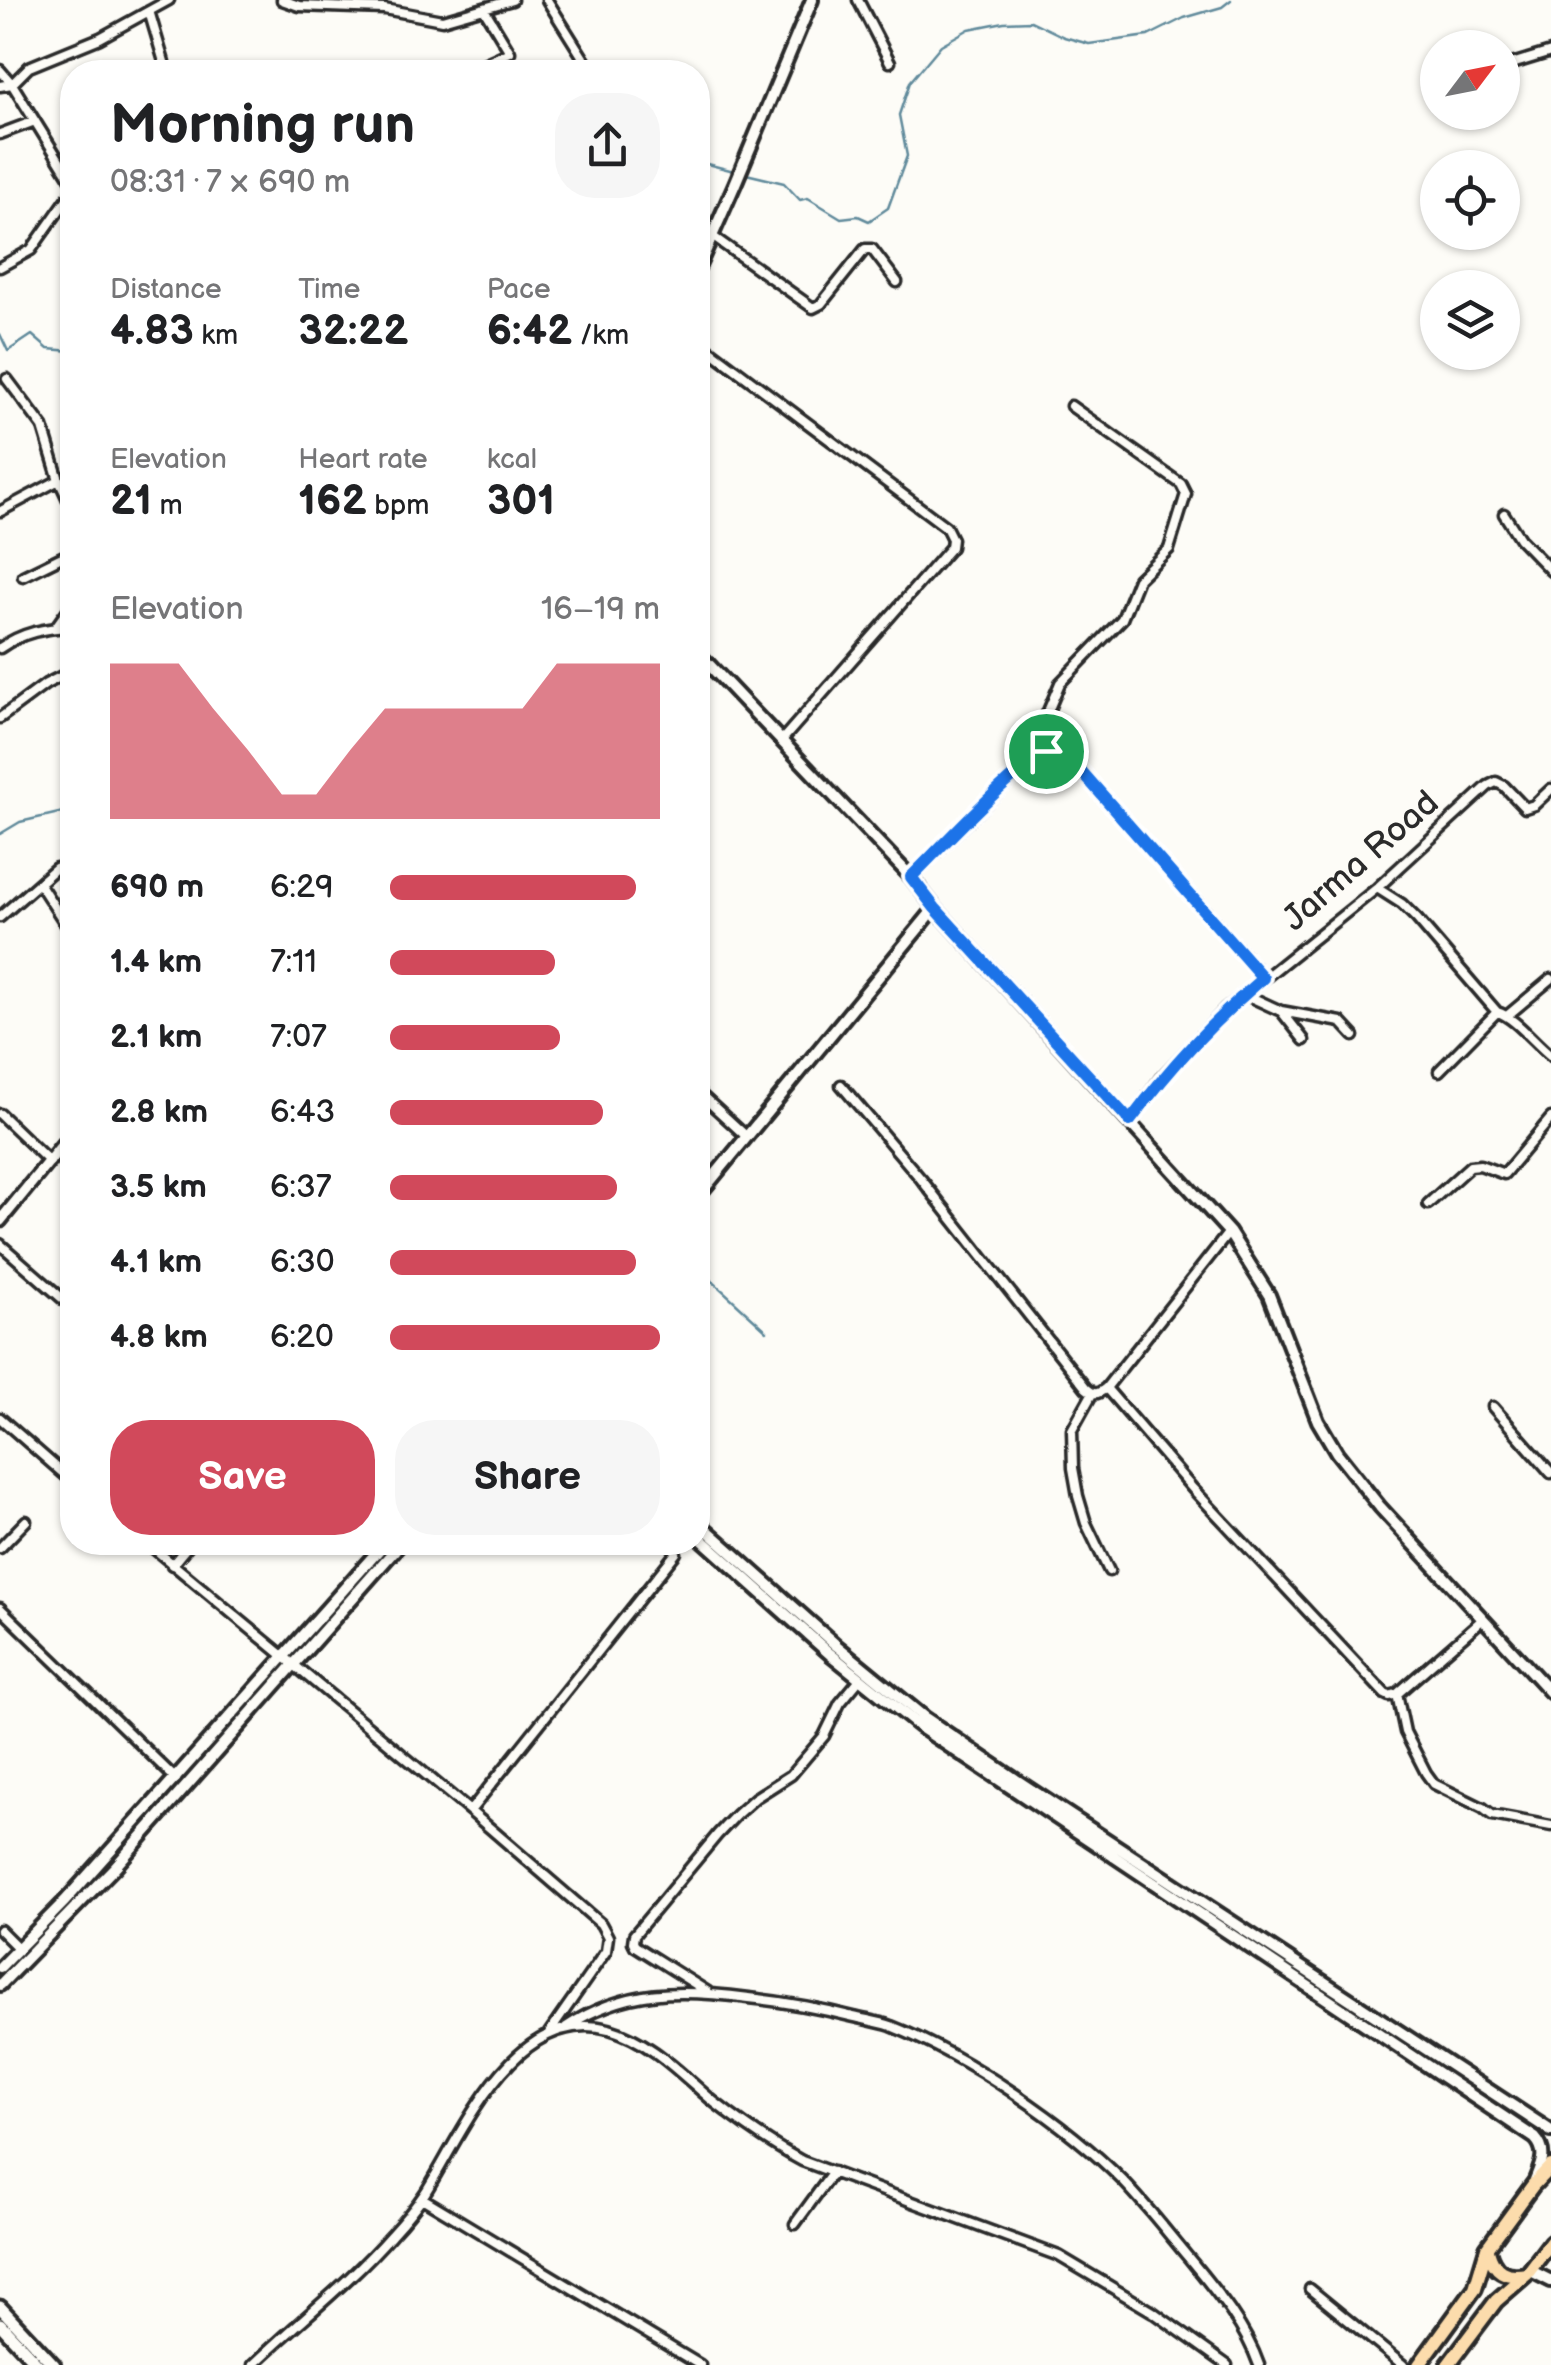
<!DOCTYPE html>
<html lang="en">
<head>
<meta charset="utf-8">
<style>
  :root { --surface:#fff; --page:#f6f6f6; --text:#202124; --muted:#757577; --accent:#d1495b }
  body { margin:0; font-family:"Balsamiq Sans",sans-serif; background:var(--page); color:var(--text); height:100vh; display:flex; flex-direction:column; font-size:38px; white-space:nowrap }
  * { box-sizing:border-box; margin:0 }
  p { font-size:32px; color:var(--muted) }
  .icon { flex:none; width:55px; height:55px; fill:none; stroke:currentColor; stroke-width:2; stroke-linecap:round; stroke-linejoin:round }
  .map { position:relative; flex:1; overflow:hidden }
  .side { position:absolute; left:60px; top:60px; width:650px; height:1495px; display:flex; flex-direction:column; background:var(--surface); border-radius:40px; box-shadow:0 2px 8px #0004 }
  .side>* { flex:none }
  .needle { width:65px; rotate:58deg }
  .controls { position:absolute; left:1420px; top:30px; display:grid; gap:20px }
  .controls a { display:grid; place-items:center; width:100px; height:100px; border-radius:50%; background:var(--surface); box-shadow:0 2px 8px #0004; font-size:50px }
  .pin { position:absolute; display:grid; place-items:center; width:85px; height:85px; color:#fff; margin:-42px; border:5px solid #fff; border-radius:50%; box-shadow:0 2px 10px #0007 }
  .round { display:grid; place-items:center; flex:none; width:105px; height:105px; border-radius:40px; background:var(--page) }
  .headline { display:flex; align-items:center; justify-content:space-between; height:170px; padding:0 50px }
  h1 { font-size:55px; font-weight:700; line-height:75px }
  .metrics { display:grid; grid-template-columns:repeat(3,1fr); gap:15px; height:170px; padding:10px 50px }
  .metrics div { display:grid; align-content:center }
  .metrics b { font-size:42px; font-weight:700 }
  .metrics small { font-size:28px; font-weight:400 }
  .metrics p { font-size:28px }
  .chart { height:280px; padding:20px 50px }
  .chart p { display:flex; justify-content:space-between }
  .chart svg { width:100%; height:180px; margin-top:10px; fill:var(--accent); opacity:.7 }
  .primary-button { display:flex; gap:20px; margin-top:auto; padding:20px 50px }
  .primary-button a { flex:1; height:115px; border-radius:40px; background:var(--accent); color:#fff; font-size:40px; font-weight:700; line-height:115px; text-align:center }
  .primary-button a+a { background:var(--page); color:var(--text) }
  ul { padding:0 50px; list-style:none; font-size:32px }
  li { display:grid; grid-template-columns:160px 120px 1fr; align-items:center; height:75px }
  li i { height:25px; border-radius:12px; background:var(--accent) }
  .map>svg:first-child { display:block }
</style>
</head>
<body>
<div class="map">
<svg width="1551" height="2365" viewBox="0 0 1551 2365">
  <rect width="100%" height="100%" fill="#fdfcf7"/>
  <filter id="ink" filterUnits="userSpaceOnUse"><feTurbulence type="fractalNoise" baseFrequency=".01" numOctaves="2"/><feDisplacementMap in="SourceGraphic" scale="20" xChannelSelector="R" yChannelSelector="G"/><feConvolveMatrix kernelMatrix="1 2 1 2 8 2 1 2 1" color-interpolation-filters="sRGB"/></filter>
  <g filter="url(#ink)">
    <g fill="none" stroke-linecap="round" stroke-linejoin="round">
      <path stroke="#618a9b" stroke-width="2.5" d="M698,165L703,163L734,171
        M742,173L784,183L800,200L808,198L841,218L858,216L869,221L888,208L907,156L899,115L910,82L941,45L969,29L1004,22L1031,21L1064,37L1089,44L1148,36L1184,18L1222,7L1231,0
        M0,334L8,351L32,335L48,349L72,351
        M0,834L20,822L72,810
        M698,1268L767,1331"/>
      <defs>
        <path id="minor" d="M282,0L299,6L384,9L442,20L512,0
          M547,0L592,72
          M858,0L890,62
          M149,11L167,72
          M1502,67L1551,52
          M0,70L12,84L29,67L100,38L169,0
          M466,72L510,52L484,9
          M0,86L12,84L72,181
          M0,134L35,121
          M712,236L813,308L821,304L865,249H872L897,282
          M0,267L31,250L72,192
          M698,341L946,527L952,539L951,547L782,740
          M7,379L43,427L59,480L72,508
          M1,511L59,480
          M1504,514L1520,539L1551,571
          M23,576L72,552
          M55,628L72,604
          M0,648C23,632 45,628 72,627
          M0,718L46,684L72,671
          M1045,751L1046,716L1060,683L1122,619L1138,579L1169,549L1186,494L1181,484L1071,406
          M698,859C702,866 704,875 698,882
          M911,877L1021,769L1045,751L1055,749L1067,755L1263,977
          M39,883L72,934
          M1377,888L1402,904L1417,919L1497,1012C1515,1017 1534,1043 1551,1056
          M0,917L56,868
          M1244,994L1281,1011L1341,1022L1354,1036
          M1282,1012L1304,1040
          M1508,1015L1551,979
          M1439,1071L1497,1012
          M841,1085L921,1179L1086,1388C1094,1395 1097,1395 1106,1388L1229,1232
          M698,1092L747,1137
          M0,1114L50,1162
          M1130,1121L1160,1079L1226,1009L1377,888L1488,786L1496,782L1504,786L1525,808L1534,805L1551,789
          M1428,1204L1470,1166L1480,1165L1504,1174L1551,1118
          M0,1244L72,1307
          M1106,1388L1193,1489L1385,1694L1389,1696L1397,1694
          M1092,1394L1072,1430L1073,1468L1078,1496L1086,1523L1109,1571
          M1493,1407L1551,1473
          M0,1418L72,1481
          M146,1542L470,1811L601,1924L608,1937L606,1951L549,2033
          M0,1548L26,1521
          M172,1565L191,1542
          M0,1608L176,1779
          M1397,1694L1405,1732L1426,1773L1434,1784L1483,1808L1492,1815L1551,1826
          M1397,1694L1483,1619
          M470,1811L676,1553
          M0,1930L19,1949
          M708,1992L635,1946L633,1942L634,1935L718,1834L737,1814L755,1798L791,1775L824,1736L840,1703L860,1679
          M566,2027C625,1988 681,1989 749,1998C785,2002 819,2008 854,2017C866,2020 879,2022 891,2026C967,2056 1067,2124 1124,2182C1147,2206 1167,2232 1188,2257C1215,2290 1245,2325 1259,2365
          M422,2198L700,2365
          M795,2224L833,2172
          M1310,2289L1403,2365
          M253,2365C299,2321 350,2282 391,2235C403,2222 415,2208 425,2193C464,2131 515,2005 609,2029C651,2041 682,2075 714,2102C742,2124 770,2144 802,2161L1059,2256L1153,2312L1227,2365"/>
        <path id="tertiary" d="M698,268L735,184L812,0
          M698,653L911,877L935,908L1229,1232L1269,1295L1318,1421L1337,1453L1380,1507L1551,1693
          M698,1196L935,908
          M0,1221L72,1133
          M698,1522L837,1646L925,1718L1022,1784L1551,2131
          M698,1536L830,1654L919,1726L1535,2138C1548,2152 1541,2165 1535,2180
          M0,1967L65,1901L386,1542
          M0,1985L114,1868L402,1542
          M1529,2270L1551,2281"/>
        <path id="secondary" d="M0,2307L54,2365
          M0,2324L38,2365"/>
        <path id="primary" d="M1488,2250C1494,2272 1505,2278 1527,2274
          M1419,2365L1475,2288L1487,2248L1533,2185L1551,2166
          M1448,2365L1496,2301L1527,2274L1551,2242"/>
      </defs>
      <use href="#minor" stroke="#2b2b2b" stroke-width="15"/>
      <use href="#tertiary" stroke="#2b2b2b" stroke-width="18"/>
      <use href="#secondary" stroke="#2b2b2b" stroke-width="19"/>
      <use href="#primary" stroke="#2b2b2b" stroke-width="20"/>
      <use href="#minor" stroke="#fdfcf7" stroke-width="8"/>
      <use href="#tertiary" stroke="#fdfcf7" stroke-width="10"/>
      <use href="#secondary" stroke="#fdfcf7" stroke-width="11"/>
      <use href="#primary" stroke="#fcdcac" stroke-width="12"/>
    </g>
  </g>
  <g fill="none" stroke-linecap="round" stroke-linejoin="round" filter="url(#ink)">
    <defs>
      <path id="route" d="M1055,749L1067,755L1263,978C1211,1023 1171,1066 1130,1121L935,908L911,877C938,851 1025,755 1055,749Z"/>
    </defs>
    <use href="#route" stroke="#fff" stroke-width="20"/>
    <use href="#route" stroke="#1a73e8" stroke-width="12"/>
  </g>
  <g text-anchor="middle" stroke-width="9" stroke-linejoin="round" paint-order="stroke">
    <g font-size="35" fill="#2b2b2b" stroke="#fdfcf7">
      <text transform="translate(1360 860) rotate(-41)" y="12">Jarma Road</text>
    </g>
  </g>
</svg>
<div class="controls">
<a><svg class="needle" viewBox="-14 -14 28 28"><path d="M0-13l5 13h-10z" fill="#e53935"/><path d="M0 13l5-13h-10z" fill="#757577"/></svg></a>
<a><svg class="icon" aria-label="locate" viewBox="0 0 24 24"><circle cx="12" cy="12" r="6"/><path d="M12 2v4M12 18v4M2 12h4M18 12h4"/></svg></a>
<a><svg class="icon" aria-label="layers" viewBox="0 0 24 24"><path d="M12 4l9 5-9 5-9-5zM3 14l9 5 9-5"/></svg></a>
</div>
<div class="pin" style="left:1046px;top:751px;background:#1e9e55"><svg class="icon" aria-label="arrive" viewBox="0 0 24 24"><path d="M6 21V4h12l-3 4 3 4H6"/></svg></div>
<section class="side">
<div class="headline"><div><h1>Morning run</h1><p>08:31 · 7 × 690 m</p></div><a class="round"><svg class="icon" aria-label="share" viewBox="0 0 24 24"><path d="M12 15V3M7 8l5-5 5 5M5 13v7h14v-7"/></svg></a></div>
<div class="metrics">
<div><p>Distance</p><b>4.83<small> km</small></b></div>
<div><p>Time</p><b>32:22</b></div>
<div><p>Pace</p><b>6:42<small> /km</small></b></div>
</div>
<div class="metrics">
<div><p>Elevation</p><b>21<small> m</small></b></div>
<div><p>Heart rate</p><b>162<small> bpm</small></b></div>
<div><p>kcal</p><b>301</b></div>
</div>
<div class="chart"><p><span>Elevation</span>16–19 m</p>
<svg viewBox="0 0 160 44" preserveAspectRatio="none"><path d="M0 44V6L10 6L20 6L30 17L40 27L50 38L60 38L70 27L80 17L90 17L100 17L110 17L120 17L130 6L140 6L150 6L160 6V44z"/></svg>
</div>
<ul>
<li><b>690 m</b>6:29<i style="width:91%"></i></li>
<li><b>1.4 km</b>7:11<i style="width:61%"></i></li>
<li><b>2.1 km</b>7:07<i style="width:63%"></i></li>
<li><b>2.8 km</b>6:43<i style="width:79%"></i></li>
<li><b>3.5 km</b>6:37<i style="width:84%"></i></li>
<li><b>4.1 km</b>6:30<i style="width:91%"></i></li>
<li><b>4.8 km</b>6:20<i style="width:100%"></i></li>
</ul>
<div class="primary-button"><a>Save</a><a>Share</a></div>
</section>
</div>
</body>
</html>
